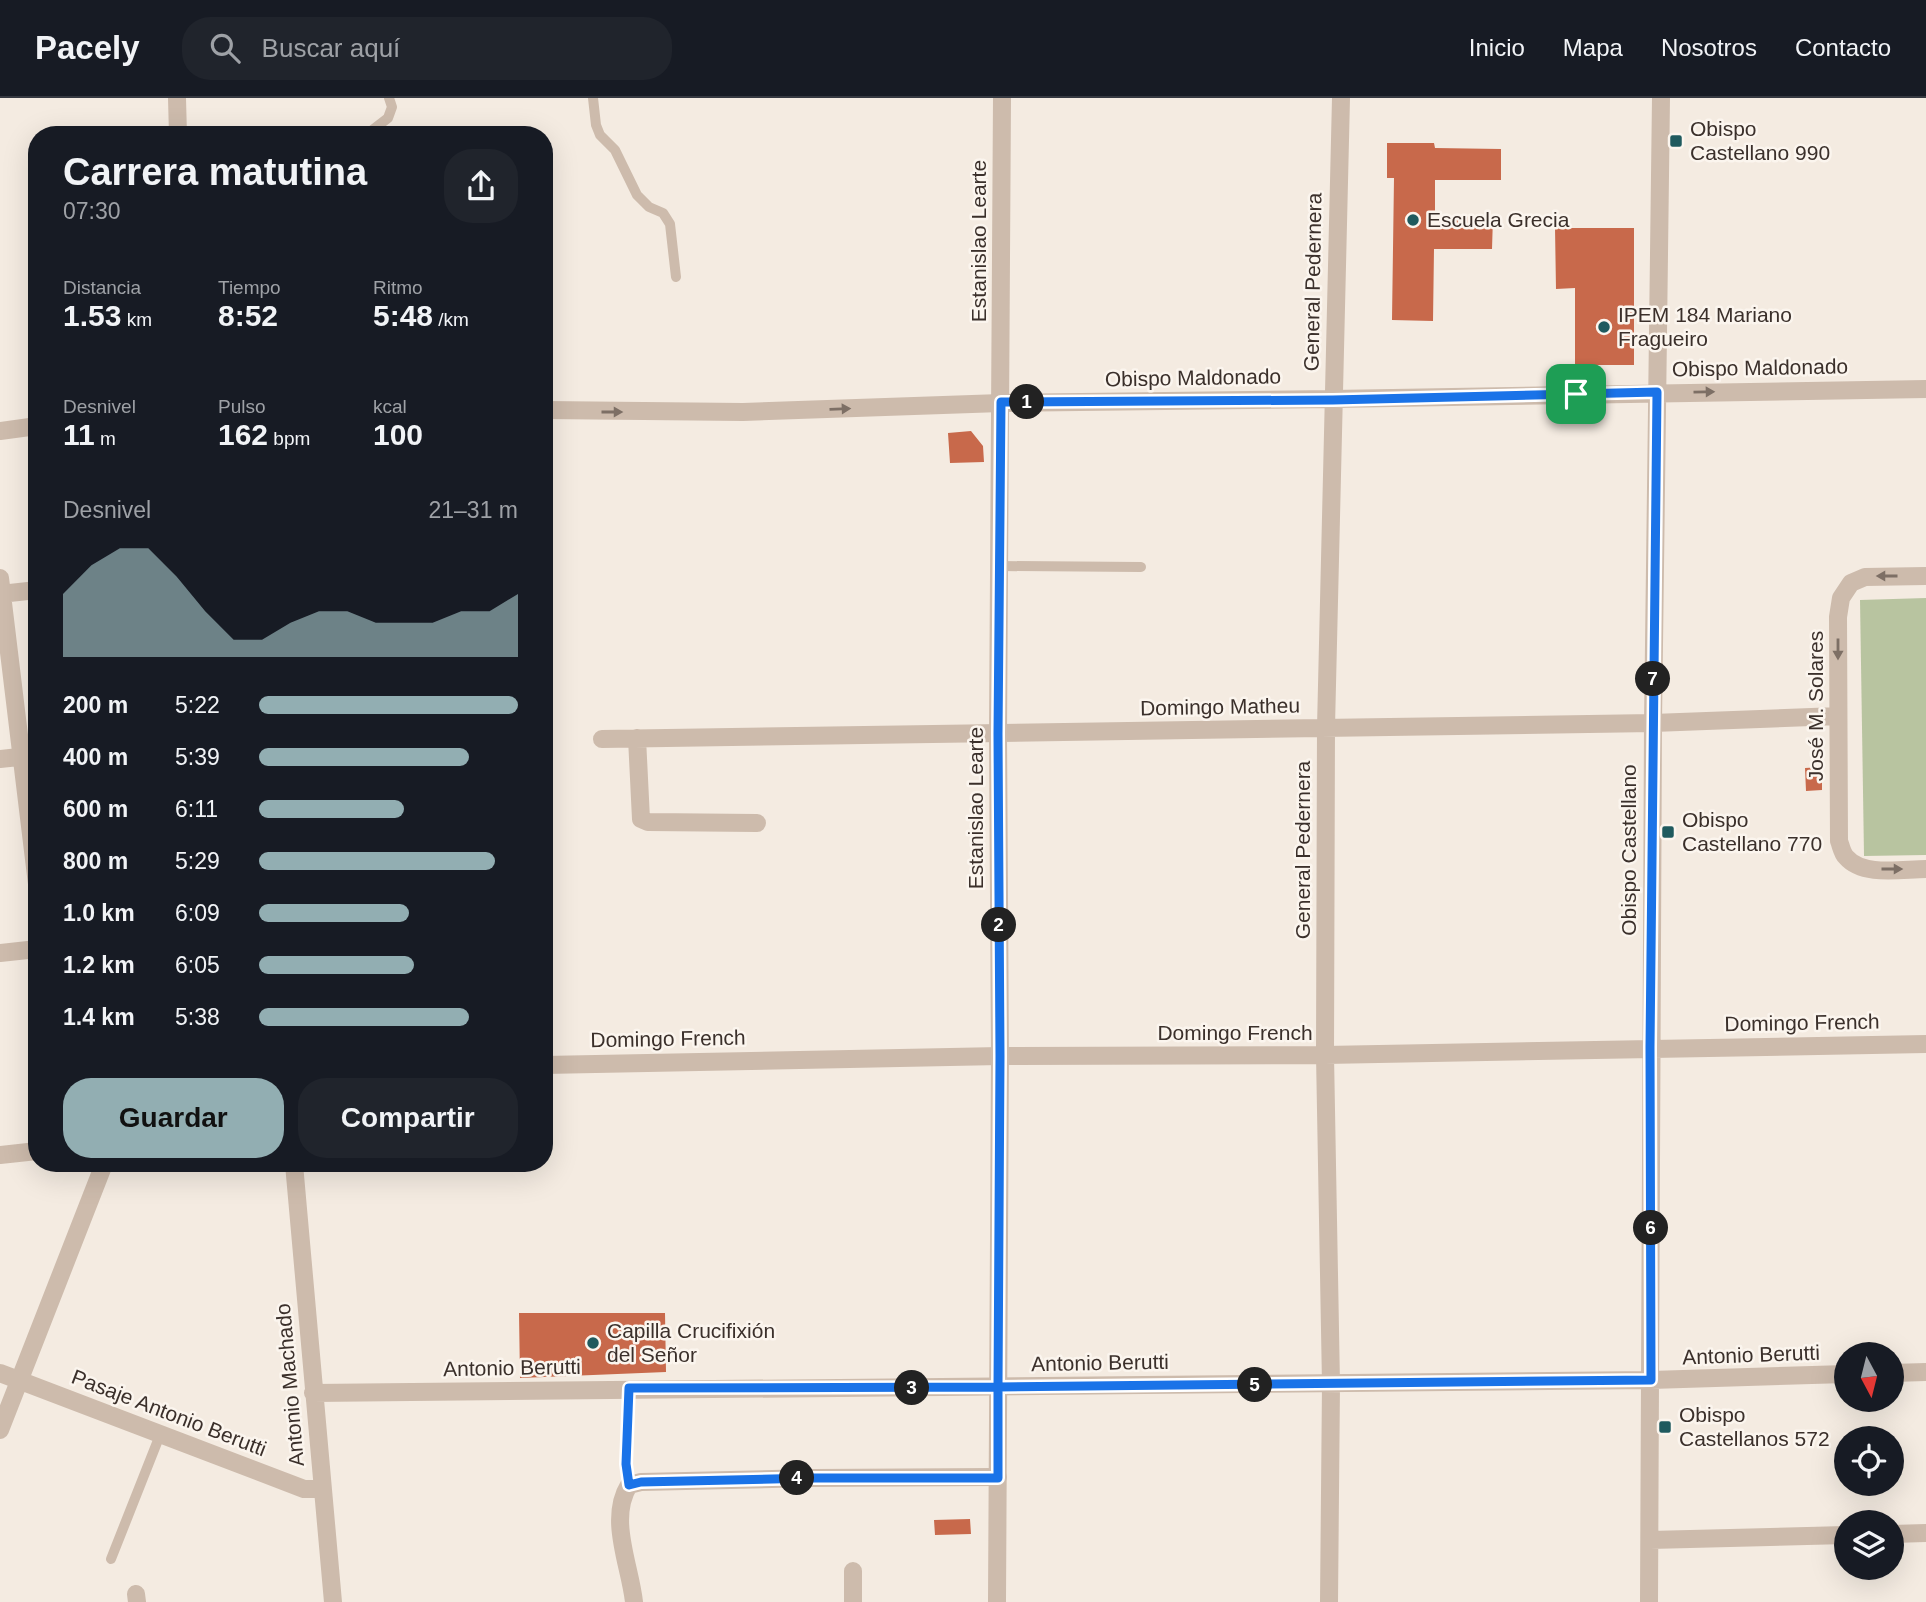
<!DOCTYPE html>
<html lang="es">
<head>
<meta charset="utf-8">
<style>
  :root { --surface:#171b24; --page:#20242c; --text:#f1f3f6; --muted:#9ea1a6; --line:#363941; --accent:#92aeb2 }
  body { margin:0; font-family:Helvetica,sans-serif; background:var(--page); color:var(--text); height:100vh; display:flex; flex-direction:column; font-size:26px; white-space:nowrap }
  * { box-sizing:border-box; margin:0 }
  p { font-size:23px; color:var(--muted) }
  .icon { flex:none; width:38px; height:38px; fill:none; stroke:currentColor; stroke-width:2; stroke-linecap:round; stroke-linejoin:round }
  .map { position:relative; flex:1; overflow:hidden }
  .details { position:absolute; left:28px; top:28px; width:525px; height:1046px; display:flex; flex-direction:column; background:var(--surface); border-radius:28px; box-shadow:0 7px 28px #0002 }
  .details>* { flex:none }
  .needle { width:46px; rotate:173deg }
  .tools { position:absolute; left:1834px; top:1244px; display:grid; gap:14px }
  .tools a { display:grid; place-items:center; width:70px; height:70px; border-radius:50%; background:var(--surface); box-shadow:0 7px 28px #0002; font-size:35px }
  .pin { position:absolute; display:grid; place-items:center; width:60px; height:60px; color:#fff; margin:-30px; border-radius:14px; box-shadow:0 4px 10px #0006 }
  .km { position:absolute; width:35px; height:35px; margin:-18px; border-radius:50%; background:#222; color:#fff; font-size:19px; line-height:35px; text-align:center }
  .round { display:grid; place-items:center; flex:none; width:74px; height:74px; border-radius:28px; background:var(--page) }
  .summary { display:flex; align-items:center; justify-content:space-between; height:119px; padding:0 35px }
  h1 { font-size:38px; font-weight:600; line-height:52px }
  .figures { display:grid; grid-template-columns:repeat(3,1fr); gap:10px; height:119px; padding:7px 35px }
  .figures div { display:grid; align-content:center }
  .figures b { font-size:30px; font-weight:600 }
  .figures small { font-size:19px; font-weight:400 }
  .figures p { font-size:19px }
  .chart { height:196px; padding:14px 35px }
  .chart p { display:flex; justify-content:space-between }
  .chart svg { width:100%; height:126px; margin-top:7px; fill:var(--accent); opacity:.7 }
  .primary-button { display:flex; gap:14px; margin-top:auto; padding:14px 35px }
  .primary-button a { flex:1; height:80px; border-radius:28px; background:var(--accent); color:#111; font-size:28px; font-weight:600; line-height:80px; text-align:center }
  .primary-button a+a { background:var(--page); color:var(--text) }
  ul { padding:0 35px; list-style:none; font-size:23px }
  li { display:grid; grid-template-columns:112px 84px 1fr; align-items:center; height:52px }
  li i { height:18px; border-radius:9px; background:var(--accent) }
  header { display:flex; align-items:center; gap:42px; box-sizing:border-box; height:98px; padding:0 35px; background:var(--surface); border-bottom:2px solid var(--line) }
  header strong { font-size:33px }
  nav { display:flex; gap:38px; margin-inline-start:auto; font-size:24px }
  .search { width:490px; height:63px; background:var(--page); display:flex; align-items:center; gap:18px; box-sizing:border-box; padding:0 24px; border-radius:28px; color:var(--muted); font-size:26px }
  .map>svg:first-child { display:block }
</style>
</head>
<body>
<header>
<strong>Pacely</strong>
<div class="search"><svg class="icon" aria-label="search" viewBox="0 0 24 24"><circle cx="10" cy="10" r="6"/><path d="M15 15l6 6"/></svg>Buscar aquí</div>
<nav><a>Inicio</a><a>Mapa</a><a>Nosotros</a><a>Contacto</a></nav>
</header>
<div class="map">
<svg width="1926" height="1504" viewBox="0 0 1926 1504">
  <rect width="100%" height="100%" fill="#f4ebe1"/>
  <path fill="#b8c4a0" d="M1926,500V757L1864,758L1860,502Z"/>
  <path fill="#c8694b" d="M1387,45H1434L1435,50L1501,51V82H1435V118L1493,119L1492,151H1434L1433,223L1392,222L1394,80H1387Z
    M1555,130H1634V267H1575V190L1556,191Z
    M971,333L983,348L984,364L950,365L948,335Z
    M1822,669V692L1806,693L1805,670Z
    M519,1215H665L666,1274L520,1280Z
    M970,1421L971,1436L935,1437L934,1422Z"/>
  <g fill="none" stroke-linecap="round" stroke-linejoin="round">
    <path stroke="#cdbbac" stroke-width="10" d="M593,0L596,27L600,37L615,52L637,97L649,109L663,115L670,126L676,179
      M366,37L388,20L392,9L389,0
      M1000,468L1141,469
      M629,1387L626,1366L629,1290
      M111,1461L160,1337"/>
    <path stroke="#cdbbac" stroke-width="18" d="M177,0L178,37
      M544,312L743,314L1001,305L1333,301L1926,291
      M0,333L37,328
      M1926,478L1865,479L1851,485L1841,500L1838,519L1839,743C1841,748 1842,755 1846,759C1863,779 1902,771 1926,771
      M0,480L37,786
      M0,496L37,492
      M637,640L641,721L648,724L757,725
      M602,641L1653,625L1838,618
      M0,661L37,657
      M0,855L37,851
      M544,967L1000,958L1325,957L1926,946
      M0,1057L37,1053
      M294,1066L333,1504
      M0,1275L304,1391H322
      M1892,1275L1926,1274
      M313,1295L1651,1282L1846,1276
      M0,1332L104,1066
      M1892,1436L1926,1435
      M1650,1442L1846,1437
      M136,1496L137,1504
      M634,1504C630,1467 608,1421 629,1387L641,1384L813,1380L998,1379
      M853,1504V1473
      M1329,1504L1331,1286L1325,957L1326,629L1341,0
      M1649,1504L1653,625L1661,0"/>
    <path stroke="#cdbbac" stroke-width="18" d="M997,1504L1000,958L998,636L1002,0"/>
  </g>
  <defs><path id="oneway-solid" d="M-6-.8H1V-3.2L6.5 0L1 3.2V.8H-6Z" transform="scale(1.75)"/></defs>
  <g fill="#7d6f65">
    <use href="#oneway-solid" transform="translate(1704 294) rotate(-1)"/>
    <use href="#oneway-solid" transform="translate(840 311) rotate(-2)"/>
    <use href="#oneway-solid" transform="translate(612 314)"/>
    <use href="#oneway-solid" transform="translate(1887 478) rotate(180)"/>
    <use href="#oneway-solid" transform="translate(1838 551) rotate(90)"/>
    <use href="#oneway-solid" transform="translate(1892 771)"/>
  </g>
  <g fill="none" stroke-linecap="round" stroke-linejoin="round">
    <defs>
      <path id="route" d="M1576,296L1333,302L1001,304L998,636L1000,958L998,1289L629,1290L626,1366L629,1387L641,1384L813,1380H998V1289L1651,1282L1650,949L1657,294L1576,296"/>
    </defs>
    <use href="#route" stroke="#fff" stroke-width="14"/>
    <use href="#route" stroke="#1a73e8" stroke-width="9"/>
  </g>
  <g fill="#1f5a5e" stroke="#fbf5ee" stroke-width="2.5">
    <rect x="1669" y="36" width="14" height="14" rx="3.5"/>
    <circle cx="1413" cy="122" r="7"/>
    <circle cx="1604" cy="229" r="7"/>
    <rect x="1661" y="727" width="14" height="14" rx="3.5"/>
    <circle cx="593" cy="1245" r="7"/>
    <rect x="1658" y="1322" width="14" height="14" rx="3.5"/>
  </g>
  <g text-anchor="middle" stroke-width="5" stroke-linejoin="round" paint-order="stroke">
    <g font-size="21" fill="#3b302b" stroke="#fbf5ee" text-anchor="start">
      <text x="1690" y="38">Obispo<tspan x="1690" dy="24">Castellano 990</tspan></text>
      <text x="1427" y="129">Escuela Grecia</text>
      <text x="1618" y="224">IPEM 184 Mariano<tspan x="1618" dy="24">Fragueiro</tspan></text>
      <text x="1682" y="729">Obispo<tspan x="1682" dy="24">Castellano 770</tspan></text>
      <text x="607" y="1240">Capilla Crucifixión<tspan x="607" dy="24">del Señor</tspan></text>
      <text x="1679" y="1324">Obispo<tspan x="1679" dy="24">Castellanos 572</tspan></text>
    </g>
    <g font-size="21" fill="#3b302b" stroke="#fbf5ee">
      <text transform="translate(979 143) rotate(-90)" y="7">Estanislao Learte</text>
      <text transform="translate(1313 184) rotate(-89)" y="7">General Pedernera</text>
      <text transform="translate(1760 270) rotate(-1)" y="7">Obispo Maldonado</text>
      <text transform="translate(1193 280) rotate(-1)" y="7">Obispo Maldonado</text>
      <text transform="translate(1816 608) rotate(-90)" y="7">José M. Solares</text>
      <text transform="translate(1220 609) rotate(-1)" y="7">Domingo Matheu</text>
      <text transform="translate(976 710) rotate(-90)" y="7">Estanislao Learte</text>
      <text transform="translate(1303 752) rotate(-90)" y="7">General Pedernera</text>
      <text transform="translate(1629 752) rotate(-90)" y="7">Obispo Castellano</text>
      <text transform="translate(1802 925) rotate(-1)" y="7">Domingo French</text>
      <text x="1235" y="942">Domingo French</text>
      <text transform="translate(668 941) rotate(-1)" y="7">Domingo French</text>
      <text transform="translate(1751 1257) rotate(-2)" y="7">Antonio Berutti</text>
      <text transform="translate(1100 1265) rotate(-1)" y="7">Antonio Berutti</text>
      <text transform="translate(512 1270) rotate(-1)" y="7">Antonio Berutti</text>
      <text transform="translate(290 1287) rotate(-95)" y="7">Antonio Machado</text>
      <text transform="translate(169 1315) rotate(21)" y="7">Pasaje Antonio Berutti</text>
    </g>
  </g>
</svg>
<div class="tools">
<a><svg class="needle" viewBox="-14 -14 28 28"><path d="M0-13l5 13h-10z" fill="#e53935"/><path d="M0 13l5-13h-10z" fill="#9ea1a6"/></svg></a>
<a><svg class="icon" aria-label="locate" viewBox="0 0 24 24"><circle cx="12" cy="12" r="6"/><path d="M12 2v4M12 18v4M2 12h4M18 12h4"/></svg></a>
<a><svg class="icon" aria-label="layers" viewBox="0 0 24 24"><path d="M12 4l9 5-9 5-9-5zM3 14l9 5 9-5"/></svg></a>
</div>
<div class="pin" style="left:1576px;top:296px;background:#1e9e55"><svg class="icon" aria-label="arrive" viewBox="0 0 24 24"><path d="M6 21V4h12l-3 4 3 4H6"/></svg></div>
<b class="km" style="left:1027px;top:304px">1</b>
<b class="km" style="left:999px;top:827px">2</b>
<b class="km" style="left:912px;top:1290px">3</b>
<b class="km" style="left:797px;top:1380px">4</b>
<b class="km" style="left:1255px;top:1287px">5</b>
<b class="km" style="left:1651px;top:1130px">6</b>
<b class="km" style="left:1653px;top:581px">7</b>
<section class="details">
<div class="summary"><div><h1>Carrera matutina</h1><p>07:30</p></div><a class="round"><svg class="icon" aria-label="share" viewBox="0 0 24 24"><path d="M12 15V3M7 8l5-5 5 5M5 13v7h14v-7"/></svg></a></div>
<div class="figures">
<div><p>Distancia</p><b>1.53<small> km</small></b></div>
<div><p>Tiempo</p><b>8:52</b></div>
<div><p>Ritmo</p><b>5:48<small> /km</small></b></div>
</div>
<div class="figures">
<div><p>Desnivel</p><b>11<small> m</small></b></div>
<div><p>Pulso</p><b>162<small> bpm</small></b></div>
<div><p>kcal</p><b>100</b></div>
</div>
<div class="chart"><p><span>Desnivel</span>21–31 m</p>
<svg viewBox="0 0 160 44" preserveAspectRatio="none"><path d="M0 44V22L10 12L20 6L30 6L40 16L50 28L60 38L70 38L80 32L90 28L100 28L110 32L120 32L130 32L140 28L150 28L160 22V44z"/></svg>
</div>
<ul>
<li><b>200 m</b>5:22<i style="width:100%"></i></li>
<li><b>400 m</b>5:39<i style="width:81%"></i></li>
<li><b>600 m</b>6:11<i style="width:56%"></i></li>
<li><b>800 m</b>5:29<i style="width:91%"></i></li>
<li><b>1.0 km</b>6:09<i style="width:58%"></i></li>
<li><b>1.2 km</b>6:05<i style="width:60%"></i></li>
<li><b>1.4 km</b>5:38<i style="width:81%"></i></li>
</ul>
<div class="primary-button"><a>Guardar</a><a>Compartir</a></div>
</section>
</div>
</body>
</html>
